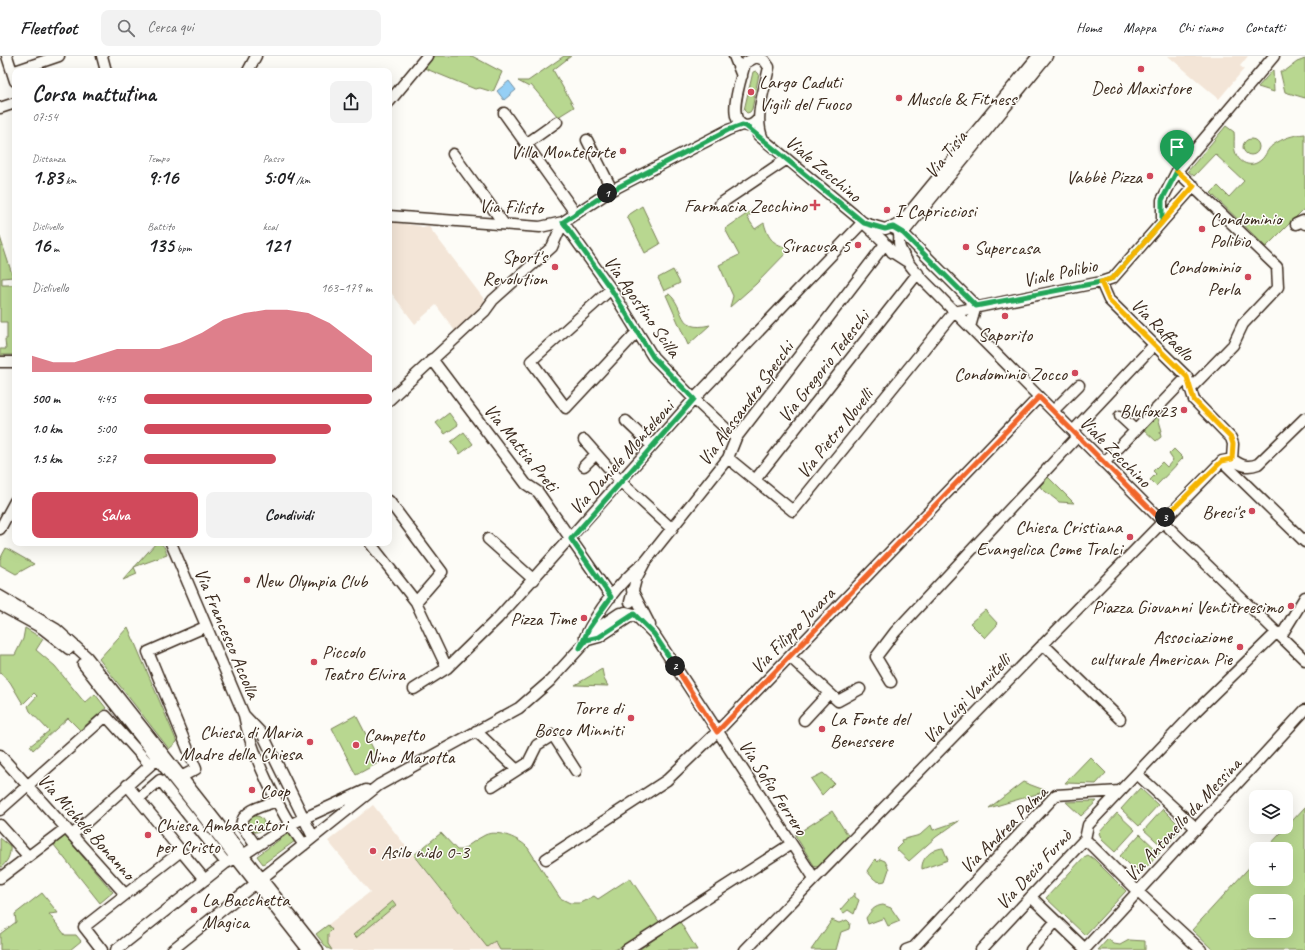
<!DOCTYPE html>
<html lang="it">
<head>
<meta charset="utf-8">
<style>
  :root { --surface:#fff; --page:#f2f2f2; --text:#202124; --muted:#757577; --line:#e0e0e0; --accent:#d1495b }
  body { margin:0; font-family:Caveat,sans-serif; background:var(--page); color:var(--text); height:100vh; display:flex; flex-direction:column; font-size:15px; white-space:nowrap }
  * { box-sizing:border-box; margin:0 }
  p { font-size:13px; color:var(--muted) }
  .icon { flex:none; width:22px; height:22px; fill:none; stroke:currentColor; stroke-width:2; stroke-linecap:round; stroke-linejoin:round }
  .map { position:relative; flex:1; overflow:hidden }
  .drawer { position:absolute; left:12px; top:12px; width:380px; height:478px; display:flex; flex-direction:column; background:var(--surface); border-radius:8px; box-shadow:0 4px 16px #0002 }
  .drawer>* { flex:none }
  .fabs { position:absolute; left:1249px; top:734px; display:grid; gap:8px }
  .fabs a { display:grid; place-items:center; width:44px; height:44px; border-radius:8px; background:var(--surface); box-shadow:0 4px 16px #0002; font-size:20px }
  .pin { position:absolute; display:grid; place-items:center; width:34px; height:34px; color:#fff; margin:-41px -17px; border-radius:50% 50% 50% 0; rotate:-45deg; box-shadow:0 0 4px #0007 }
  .pin .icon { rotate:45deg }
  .km { position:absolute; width:20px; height:20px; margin:-10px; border-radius:50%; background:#222; color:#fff; font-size:11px; line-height:20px; text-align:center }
  .round { display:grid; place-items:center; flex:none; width:42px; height:42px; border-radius:8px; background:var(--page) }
  .headline { display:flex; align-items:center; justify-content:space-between; height:68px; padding:0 20px }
  h1 { font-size:22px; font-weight:700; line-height:30px }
  .metrics { display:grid; grid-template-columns:repeat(3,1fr); gap:6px; height:68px; padding:4px 20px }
  .metrics div { display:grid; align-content:center }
  .metrics b { font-size:20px; font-weight:700 }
  .metrics small { font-size:11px; font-weight:400 }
  .metrics p { font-size:11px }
  .chart { height:112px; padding:8px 20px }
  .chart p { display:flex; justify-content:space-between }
  .chart svg { width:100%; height:72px; margin-top:4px; fill:var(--accent); opacity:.7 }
  .button { display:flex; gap:8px; margin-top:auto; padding:8px 20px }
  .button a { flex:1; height:46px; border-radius:8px; background:var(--accent); color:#fff; font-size:16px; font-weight:700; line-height:46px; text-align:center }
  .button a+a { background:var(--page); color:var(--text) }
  ul { padding:0 20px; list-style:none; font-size:13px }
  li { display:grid; grid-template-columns:64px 48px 1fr; align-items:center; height:30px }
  li i { height:10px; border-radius:5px; background:var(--accent) }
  header { display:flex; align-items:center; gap:24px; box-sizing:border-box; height:56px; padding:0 20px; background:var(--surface); border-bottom:1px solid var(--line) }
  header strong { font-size:19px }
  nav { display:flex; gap:22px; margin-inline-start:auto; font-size:14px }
  .search { width:280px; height:36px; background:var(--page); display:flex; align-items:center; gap:10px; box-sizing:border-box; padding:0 14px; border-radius:8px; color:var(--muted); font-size:15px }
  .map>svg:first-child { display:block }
</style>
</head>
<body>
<header>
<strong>Fleetfoot</strong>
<div class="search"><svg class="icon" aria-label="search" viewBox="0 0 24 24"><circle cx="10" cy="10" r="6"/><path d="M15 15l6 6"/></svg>Cerca qui</div>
<nav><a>Home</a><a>Mappa</a><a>Chi siamo</a><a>Contatti</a></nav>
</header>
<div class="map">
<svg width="1305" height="894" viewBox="0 0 1305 894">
  <rect width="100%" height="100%" fill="#fdfcf7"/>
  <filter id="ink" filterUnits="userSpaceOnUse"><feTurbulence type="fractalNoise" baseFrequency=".025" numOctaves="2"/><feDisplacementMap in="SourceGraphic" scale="8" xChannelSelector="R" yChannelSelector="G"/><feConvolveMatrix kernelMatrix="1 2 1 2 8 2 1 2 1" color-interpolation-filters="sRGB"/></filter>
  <g filter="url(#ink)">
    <path fill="#f3e5d7" d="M1168,0H1248L1240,10L1244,13L1219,43Z
      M389,166L420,170L422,172L429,171L487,247L455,275L436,249L415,268L389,234Z
      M373,749L465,864L478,856L500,894H332L327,892L316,878L370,836L328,785Z"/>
    <path fill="#b8d790" stroke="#7a8057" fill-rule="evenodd" d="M434,0H472L502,16L493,36L480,32L475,33L424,12Z
      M564,0H571L553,14L574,51L558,61L531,29L529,31L518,25H528Z
      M1305,3V42L1285,36L1280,15H1285L1297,6Z
      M1273,14L1274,36L1258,31Z
      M756,15L759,18L752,53L750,56L747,57L744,54L753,16Z
      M1226,70L1234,76C1235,82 1233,89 1235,95C1238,107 1251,113 1261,104C1266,100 1267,93 1273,89C1283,82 1293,79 1305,78V152L1266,191L1211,137L1218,130L1229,141L1244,125L1215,98L1194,120L1188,115Z
      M1243 91a8 8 0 1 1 16 0a8 8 0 1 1-16 0Z
      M642,150L660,188L645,197L627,160Z
      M754,153L755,155L747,161L755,173L764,167C769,185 773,187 790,193L756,228L730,251L733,240L719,209L739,199L725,173Z
      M0,181L13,221L2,222V229H15V299H0V293H6L5,283H7V266H0Z
      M673,214L680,227L664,235L658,222Z
      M669,238C686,252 676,277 710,269L688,289L666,239Z
      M449,357L458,369L445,378L436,367Z
      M1157,358L1162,375L1160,376L1161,381L1156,385L1143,373Z
      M464,376L473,388L460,398L451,386Z
      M1174,393L1183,402L1156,430L1150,424L1156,418L1153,415L1162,406L1167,411L1173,404L1169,398Z
      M1048,421L1074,447L1059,446L1041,432L1040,430Z
      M156,487C164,487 165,492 167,499L134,511L137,518L123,524Z
      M6,492L34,508L16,518L0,509V503Z
      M985,554L998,568L985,582L970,567Z
      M128,571L177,686L169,693L99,603Z
      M25,572L43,583L36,594L55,610L85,647L95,638L106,652L80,674L68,662L33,694L30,690L49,675L30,655L28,650L37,640L34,637L23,648L10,626L0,617V599H15L23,583Z
      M602,613L604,623L608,630L575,629Z
      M356,659L380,706L356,719L332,672Z
      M1090,701L1106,717L1096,728L1065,727Z
      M823,717L834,727L822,739L811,723Z
      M1023,726L1047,735L989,752Z
      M1140,732L1158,749L1139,770L1121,753Z
      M1097,745L1081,760L1066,746Z
      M1305,751V894H1213L1192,874L1256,804V823H1286V793H1266ZM1256,845H1286V875H1256Z
      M1163,753L1182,772L1164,792L1144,774Z
      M832,755L849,781L820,810L815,811L795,779Z
      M1117,757L1135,774L1115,796L1102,784L1099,777Z
      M248 768a8 8 0 1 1 16 0a8 8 0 1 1-16 0Z
      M959,765L936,781L909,805L896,793L902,787L901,784L920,779L931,769L933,774Z
      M290,776L295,785L263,808L257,800Z
      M441,777L457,794H462C469,789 477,783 485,779C498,773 520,783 528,792L560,842L570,847H580L594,840L598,843L630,822L660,867L615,894H500L495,885L487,891L414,799Z
      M1140,778L1160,797L1139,819L1120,800Z
      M65,780L113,836L100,847L54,789Z
      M0,782L10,790C11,799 7,807 0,812Z
      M943,792L948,804L922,813C921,802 932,793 943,792Z
      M1088,799L1094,803L1126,835L1085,879L1046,842L1084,801Z
      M875,803L878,806L880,803L885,805L889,813L885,825C876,828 872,821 867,815Z
      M42,837L58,857L49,858L65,879H76L81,885L70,894H0V878L16,866L15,858Z
      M855,837V841L859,844L854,858L848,854L844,857L840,854Z
      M393,845L396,849L356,882L353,879Z
      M883,849L891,852L900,865L888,870L884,862L868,868L866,862C871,855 874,850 883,849Z
      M832,864L839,867L847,864L850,867L849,873L841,876L836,894H811Z
      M680,866L697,894H641L640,893Z
      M328,869L332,874L328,878V888L332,894L327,892L316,878Z
      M1108,883L1114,888L1120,889L1129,884L1145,885V894H1098Z"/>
    <path fill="#95cff5" stroke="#718d9f" d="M509,25L516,34L504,44L497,35Z"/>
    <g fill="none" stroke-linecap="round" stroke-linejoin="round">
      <defs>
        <path id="minor" d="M7,0L15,25
          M102,0L106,15
          M734,0L742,20
          M15,15L59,0
          M248,15L256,0
          M389,46L427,0
          M0,52L15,47
          M504,57L576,158
          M759,62C755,67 750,72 743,69C726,62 742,21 745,7L756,1L764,4L769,11C765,33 753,62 763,83
          M758,79L858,162L883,185
          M587,84L612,134
          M526,88L557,66
          M453,98L504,168
          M1177,115L1277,211L1278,231L1243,268L1233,289L1190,333
          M720,148L787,103
          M389,160L540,171L563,166L612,134L728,74L742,69
          M563,166L611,233L653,301L694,343L736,382
          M1162,166L1194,130
          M864,167L885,173L890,171L897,174C902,180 897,185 900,192C908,212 928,228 942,243L1162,465L1305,604
          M1296,168L1303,165L1305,168
          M893,171L898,168L908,158L1038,0
          M897,174L907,181L976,250
          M900,181L1047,0
          M887,189L892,196L906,205
          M1101,226L1109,244L1187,321L1194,344L1231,382L1233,388L1232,403
          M611,233L531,305L566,352L637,276
          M954,256L1101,226L1113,222L1162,166V144L1177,115L1274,0
          M970,271L976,250
          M432,303L526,428L538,436L611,541
          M0,306H15
          M389,344L485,255L493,244L552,191L563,166
          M1053,355L1079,329
          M1120,360L1135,374
          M626,365L652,390
          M1073,375L1154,289
          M584,384L621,426L672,473
          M728,402L793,455L954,256
          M1222,405L1305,486
          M1104,407L1187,321
          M584,410L596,398
          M755,424L918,217
          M389,445L442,516L416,546
          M0,473L15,445
          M488,483L534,524
          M171,487L244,659L263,679L313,781
          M370,487L416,546L447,612
          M632,534L650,569
          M0,540L56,573L87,601L318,894
          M630,546L636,523L645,506L728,402L736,382L885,188
          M0,549L42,572L69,593
          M625,556L634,558L654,578L814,822
          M1281,580L1305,541
          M585,581C598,554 619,527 641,509
          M588,584L599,581L634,558
          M1043,588L1120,663
          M790,601L838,645L860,633
          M83,608L308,894
          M891,626L876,601L895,576L1078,380
          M414,633L447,612L498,562L694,343L863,166
          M244,659C251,698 280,757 304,789
          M804,664L829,637
          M476,675L517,714L528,707L537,689L553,679L576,715
          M0,699L125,838
          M1137,718L1197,773
          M181,721L196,713L148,596L205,571
          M127,729L181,795
          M492,730L517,714
          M138,743L160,724L226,807
          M0,754L106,660L150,709
          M0,769L28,800
          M72,779L155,705
          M1085,783L1138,836L1201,894
          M256,790L241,769C243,753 264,750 277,745
          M546,803L667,724L717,676L1039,341
          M0,822L66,772
          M1031,841L1085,893
          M102,894L84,871L181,795L205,824
          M116,894L226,807L243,799L289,769L366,734
          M172,894L379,729L519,652L550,625L599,571L620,557
          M626,894L791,788
          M745,894L1222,405L1232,403C1241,410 1248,412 1258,408L1305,362
          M906,894L914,891L1056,739L1120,735
          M981,894L1085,783L1088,769L1194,657L1277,576
          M1031,894L1056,865
          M1084,894L1305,654"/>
      </defs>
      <use href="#minor" stroke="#3b2a1e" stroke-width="13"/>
      <use href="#minor" stroke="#fdfcf7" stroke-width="10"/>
    </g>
  </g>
  <g fill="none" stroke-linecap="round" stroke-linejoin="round" filter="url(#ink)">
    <defs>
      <path id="split-1" d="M607,137L728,74L742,69L746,70L864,167L885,173L893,171L903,177L976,250L1101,226L1113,222L1162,166V144L1177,115"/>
      <path id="split-2" d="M607,137L563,166L611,233L653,301L694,343L571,483L611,541L589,572L580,592L586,584L599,581L634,558L654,578L675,610"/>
      <path id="split-3" d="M675,610L717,676L1039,341L1162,465L1165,461"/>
      <path id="split-4" d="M1165,461L1222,405L1232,403L1233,388L1231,382L1194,344L1187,321L1109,244L1101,226L1113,222L1194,130L1177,115"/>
    </defs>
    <use href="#split-1" stroke="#fff" stroke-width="8"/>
    <use href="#split-2" stroke="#fff" stroke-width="8"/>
    <use href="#split-3" stroke="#fff" stroke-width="8"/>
    <use href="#split-4" stroke="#fff" stroke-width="8"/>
    <use href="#split-1" stroke="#22a559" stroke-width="5"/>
    <use href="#split-2" stroke="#22a559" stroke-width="5"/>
    <use href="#split-3" stroke="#f0652b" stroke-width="5"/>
    <use href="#split-4" stroke="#f5b400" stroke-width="5"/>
  </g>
  <g fill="#d1495b" stroke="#fdfcf7" stroke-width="1.5">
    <circle cx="1141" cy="13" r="4"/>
    <circle cx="751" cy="36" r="4"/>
    <circle cx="899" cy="42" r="4"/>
    <circle cx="623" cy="95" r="4"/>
    <circle cx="1150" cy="120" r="4"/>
    <path d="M813 143h4v4h4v4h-4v4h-4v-4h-4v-4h4z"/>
    <circle cx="887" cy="154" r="4"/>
    <circle cx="1202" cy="173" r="4"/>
    <circle cx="858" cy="189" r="4"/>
    <circle cx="966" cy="191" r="4"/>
    <circle cx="555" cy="211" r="4"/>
    <circle cx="1248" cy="221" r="4"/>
    <circle cx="1005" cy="260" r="4"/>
    <circle cx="1075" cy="317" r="4"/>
    <circle cx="1184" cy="354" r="4"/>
    <circle cx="1252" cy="455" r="4"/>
    <circle cx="1130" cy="481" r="4"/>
    <circle cx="247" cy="524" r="4"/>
    <circle cx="1291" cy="550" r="4"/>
    <circle cx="584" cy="562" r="4"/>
    <circle cx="1240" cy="591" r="4"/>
    <circle cx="314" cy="606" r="4"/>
    <circle cx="631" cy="662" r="4"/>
    <circle cx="822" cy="673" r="4"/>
    <circle cx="310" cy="686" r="4"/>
    <circle cx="356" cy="689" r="4"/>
    <circle cx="252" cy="734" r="4"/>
    <circle cx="148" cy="779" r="4"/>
    <circle cx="373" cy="795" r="4"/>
    <circle cx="194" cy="854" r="4"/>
  </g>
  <g text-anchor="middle" stroke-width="3" stroke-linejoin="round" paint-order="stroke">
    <g font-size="19" fill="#3b2a1e" stroke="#fdfcf7" text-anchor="end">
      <text x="759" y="32" text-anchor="start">Largo Caduti<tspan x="759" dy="22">Vigili del Fuoco</tspan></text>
      <text x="1141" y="38" text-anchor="middle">Decò Maxistore</text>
      <text x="907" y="49" text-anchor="start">Muscle &amp; Fitness</text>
      <text x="615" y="102">Villa Monteforte</text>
      <text x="1142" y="127">Vabbè Pizza</text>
      <text x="807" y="156">Farmacia Zecchino</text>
      <text x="895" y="161" text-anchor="start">I Capricciosi</text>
      <text x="1210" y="169" text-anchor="start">Condominio<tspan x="1210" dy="22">Polibio</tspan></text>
      <text x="850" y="196">Siracusa 5</text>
      <text x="974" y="198" text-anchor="start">Supercasa</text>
      <text x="547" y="207">Sport's<tspan x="547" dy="22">Revolution</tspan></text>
      <text x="1240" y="217">Condominio<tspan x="1240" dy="22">Perla</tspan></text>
      <text x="1005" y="285" text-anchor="middle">Saporito</text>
      <text x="1067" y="324">Condominio Zocco</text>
      <text x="1176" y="361">Blufox23</text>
      <text x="1244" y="462">Breci's</text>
      <text x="1122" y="477">Chiesa Cristiana<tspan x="1122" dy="22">Evangelica Come Tralci</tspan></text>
      <text x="255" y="531" text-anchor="start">New Olympia Club</text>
      <text x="1283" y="557">Piazza Giovanni Ventitreesimo</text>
      <text x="576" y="569">Pizza Time</text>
      <text x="1232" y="587">Associazione<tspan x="1232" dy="22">culturale American Pie</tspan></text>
      <text x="322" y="602" text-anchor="start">Piccolo<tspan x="322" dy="22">Teatro Elvira</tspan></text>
      <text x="623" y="658">Torre di<tspan x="623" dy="22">Bosco Minniti</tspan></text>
      <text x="830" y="669" text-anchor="start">La Fonte del<tspan x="830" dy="22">Benessere</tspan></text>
      <text x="302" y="682">Chiesa di Maria<tspan x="302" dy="22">Madre della Chiesa</tspan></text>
      <text x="364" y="685" text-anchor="start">Campetto<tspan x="364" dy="22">Nino Marotta</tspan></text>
      <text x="260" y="741" text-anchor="start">Coop</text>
      <text x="156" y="775" text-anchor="start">Chiesa Ambasciatori<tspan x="156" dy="22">per Cristo</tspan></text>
      <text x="381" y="802" text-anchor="start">Asilo nido 0-3</text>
      <text x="202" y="850" text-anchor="start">La Bacchetta<tspan x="202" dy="22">Magica</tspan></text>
    </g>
    <g font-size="19" fill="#3b2a1e" stroke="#fdfcf7">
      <text transform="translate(945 98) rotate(-51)" y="7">Via Tisia</text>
      <text transform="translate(824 112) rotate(40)" y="7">Viale Zecchino</text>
      <text transform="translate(511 150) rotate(2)" y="7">Via Filisto</text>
      <text transform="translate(1060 216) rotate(-12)" y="7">Viale Polibio</text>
      <text transform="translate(643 250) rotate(55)" y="7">Via Agostino Scilla</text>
      <text transform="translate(1163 273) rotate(45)" y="7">Via Raffaello</text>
      <text transform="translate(823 310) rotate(-52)" y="7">Via Gregorio Tedeschi</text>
      <text transform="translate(745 347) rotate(-54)" y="7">Via Alessandro Specchi</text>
      <text transform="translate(834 377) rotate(-51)" y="7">Via Pietro Novelli</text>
      <text transform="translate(522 391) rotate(51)" y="7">Via Mattia Preti</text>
      <text transform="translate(1116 395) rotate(45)" y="7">Viale Zecchino</text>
      <text transform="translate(621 401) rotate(-48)" y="7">Via Daniele Monteleoni</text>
      <text transform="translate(792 574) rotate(-46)" y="7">Via Filippo Juvara</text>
      <text transform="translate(228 577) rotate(67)" y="7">Via Francesco Accolla</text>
      <text transform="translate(966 642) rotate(-46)" y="7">Via Luigi Vanvitelli</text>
      <text transform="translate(774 731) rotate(57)" y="7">Via Sofio Ferrero</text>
      <text transform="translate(1182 763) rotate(-47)" y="7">Via Antonello da Messina</text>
      <text transform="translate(87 770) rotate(48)" y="7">Via Michele Bonanno</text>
      <text transform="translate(1003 773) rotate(-45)" y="7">Via Andrea Palma</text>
      <text transform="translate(1033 813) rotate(-47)" y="7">Via Decio Furnò</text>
    </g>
  </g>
</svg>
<div class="fabs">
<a><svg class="icon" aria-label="layers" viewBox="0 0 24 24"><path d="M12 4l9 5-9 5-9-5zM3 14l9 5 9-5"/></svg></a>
<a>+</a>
<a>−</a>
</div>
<div class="pin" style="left:1177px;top:115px;background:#1e9e55"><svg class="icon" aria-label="arrive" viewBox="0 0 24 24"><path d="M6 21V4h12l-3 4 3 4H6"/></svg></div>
<b class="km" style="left:607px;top:137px">1</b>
<b class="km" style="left:675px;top:610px">2</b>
<b class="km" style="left:1165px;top:461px">3</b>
<section class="drawer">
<div class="headline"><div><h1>Corsa mattutina</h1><p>07:54</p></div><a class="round"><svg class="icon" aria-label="share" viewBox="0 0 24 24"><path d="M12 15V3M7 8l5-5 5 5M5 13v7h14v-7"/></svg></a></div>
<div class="metrics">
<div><p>Distanza</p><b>1.83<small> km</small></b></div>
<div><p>Tempo</p><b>9:16</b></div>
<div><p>Passo</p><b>5:04<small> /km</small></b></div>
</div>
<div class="metrics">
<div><p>Dislivello</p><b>16<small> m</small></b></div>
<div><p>Battito</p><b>135<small> bpm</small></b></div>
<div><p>kcal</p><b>121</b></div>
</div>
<div class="chart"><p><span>Dislivello</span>163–179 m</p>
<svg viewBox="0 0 160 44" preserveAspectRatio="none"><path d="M0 44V34L10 38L20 38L30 34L40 30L50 30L60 30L70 26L80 20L90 12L100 8L110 6L120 6L130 8L140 14L150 24L160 34V44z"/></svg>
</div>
<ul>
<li><b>500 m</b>4:45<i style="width:100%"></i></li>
<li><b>1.0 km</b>5:00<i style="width:82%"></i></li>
<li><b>1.5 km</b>5:27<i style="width:58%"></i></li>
</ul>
<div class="button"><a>Salva</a><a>Condividi</a></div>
</section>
</div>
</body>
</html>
